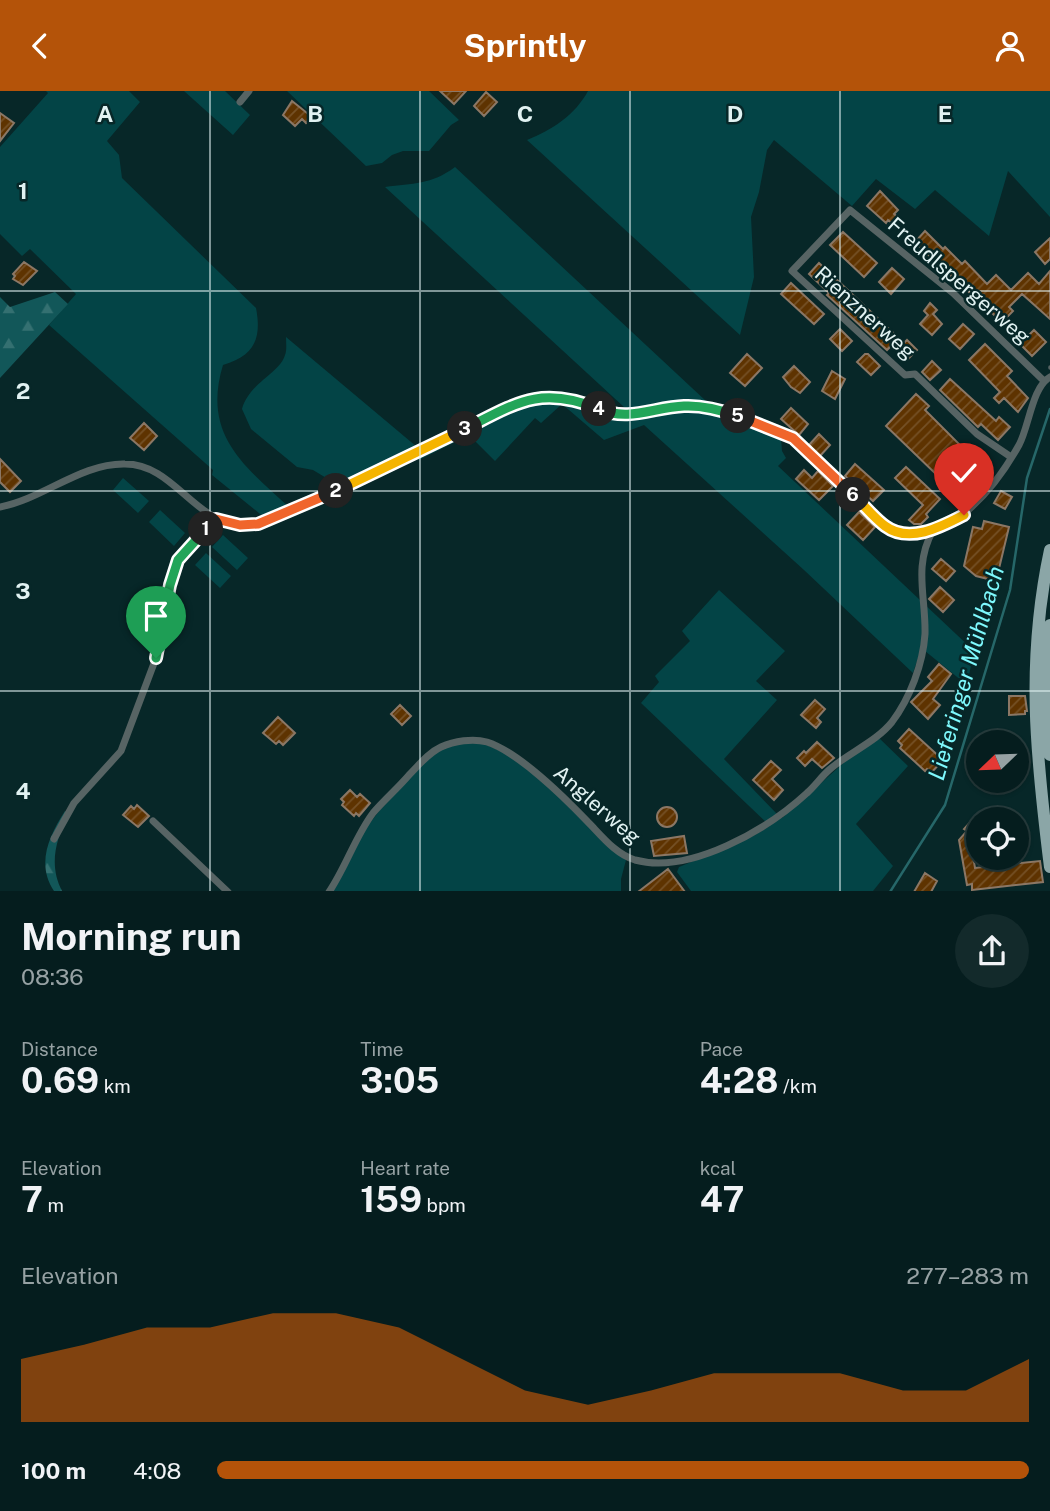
<!DOCTYPE html>
<html lang="en">
<head>
<meta charset="utf-8">
<style>
  :root { --surface:#051d1e; --page:#132a2b; --text:#f1f3f6; --muted:#97a2a4; --line:#263b3c; --accent:#b45309 }
  body { margin:0; font-family:"Public Sans",sans-serif; background:var(--page); color:var(--text); height:100vh; display:flex; flex-direction:column; font-size:26px; white-space:nowrap }
  * { box-sizing:border-box; margin:0 }
  p { font-size:23px; color:var(--muted) }
  .icon { flex:none; width:38px; height:38px; fill:none; stroke:currentColor; stroke-width:2; stroke-linecap:round; stroke-linejoin:round }
  .map { position:relative; height:800px; overflow:hidden }
  .panel { display:flex; flex-direction:column; background:var(--surface); flex:1 }
  .panel>* { flex:none }
  .needle { width:46px; rotate:247deg }
  .fabs { position:absolute; left:966px; top:639px; display:grid; gap:14px }
  .fabs a { display:grid; place-items:center; width:63px; height:63px; border-radius:50%; background:var(--surface); box-shadow:0 2px 5px #0004,0 0 0 2px var(--line); font-size:35px }
  .pin { position:absolute; display:grid; place-items:center; width:60px; height:60px; color:#fff; margin:-72px -30px; border-radius:50% 50% 50% 0; rotate:-45deg; box-shadow:0 0 7px #0007 }
  .pin .icon { rotate:45deg }
  .km { position:absolute; width:35px; height:35px; margin:-18px; border-radius:50%; background:#222; color:#fff; font-size:19px; line-height:35px; text-align:center }
  .round { display:grid; place-items:center; flex:none; width:74px; height:74px; border-radius:37px; background:var(--page) }
  .overview { display:flex; align-items:center; justify-content:space-between; height:119px; padding:0 21px }
  h1 { font-size:38px; font-weight:700; line-height:52px }
  .stats { display:grid; grid-template-columns:repeat(3,1fr); gap:10px; height:119px; padding:7px 21px }
  .stats div { display:grid; align-content:center }
  .stats b { font-size:35px; font-weight:700 }
  .stats small { font-size:19px; font-weight:400 }
  .stats p { font-size:19px }
  .chart { height:196px; padding:14px 21px }
  .chart p { display:flex; justify-content:space-between }
  .chart svg { width:100%; height:126px; margin-top:7px; fill:var(--accent); opacity:.7 }
  ul { padding:0 21px; list-style:none; font-size:23px }
  li { display:grid; grid-template-columns:112px 84px 1fr; align-items:center; height:52px }
  li i { height:18px; border-radius:9px; background:var(--accent) }
  header { display:flex; justify-content:space-between; align-items:center; height:91px; padding:0 21px; background:var(--accent); color:#fff; font-size:32px; font-weight:700 }
  .map>svg:first-child { display:block }
</style>
</head>
<body>
<header><svg class="icon" aria-label="back" viewBox="0 0 24 24"><path d="M15 5l-7 7 7 7"/></svg>Sprintly<svg class="icon" aria-label="person" viewBox="0 0 24 24"><circle cx="12" cy="8" r="4"/><path d="M4 21q1-7 8-7t8 7"/></svg></header>
<div class="map">
<svg width="1050" height="801" viewBox="0 0 1050 801">
  <defs>
    <pattern id="forest-firs" width="22" height="20" patternUnits="userSpaceOnUse" patternTransform="scale(1.75)"><rect width="22" height="20" fill="#125759"/><path d="M5 1l3.5 6h-7zM16 11l3.5 6h-7z" fill="#347071"/></pattern>
    <pattern id="building-hatch" width="6" height="6" patternUnits="userSpaceOnUse" patternTransform="scale(1.75)"><rect width="6" height="6" fill="#5e3300"/><path d="M-1 1l2-2M0 6l6-6M5 7l2-2" fill="none" stroke="#755126"/></pattern>
  </defs>
  <rect width="100%" height="100%" fill="#072728"/>
  <path fill="#034446" d="M46,0H129L140,11L107,50L119,64L122,87L256,217C262,248 254,265 223,274C202,343 243,374 289,416L265,427L212,384L213,379L49,234L76,203L30,158L22,165L0,143V56L48,2Z
    M184,0H225L250,24L233,44Z
    M287,0H429L459,29L451,34L429,60H403L392,64L382,72L366,75Z
    M588,0H1050V126L1008,80L989,145L935,99L915,118L876,88L852,115L774,49L767,59L759,101L751,126L754,186L740,244L527,49C552,39 575,24 588,0Z
    M455,76L706,310L708,319L730,323L781,347L782,360L786,367L778,375L974,560L967,594L925,560L918,567L913,582L804,479L644,334L604,349L562,313L541,332L535,327L495,370L469,344L419,369L414,366L520,315C538,312 556,308 574,312C596,318 614,330 637,328L385,96C413,92 431,94 455,76Z
    M286,246L417,356L338,394L313,379L297,376L291,371L251,338L242,318C249,292 280,282 285,264C287,259 286,252 286,246Z
    M123,387L149,410L138,422L113,399Z
    M160,419L185,442L174,455L149,431Z
    M223,444L248,467L237,479L212,456Z
    M206,462L231,485L220,497L195,474Z
    M719,499L785,560L756,590L777,609L724,668L777,723L782,727L858,659L879,647L908,675L856,733L893,775L873,800H691L677,781L679,776L753,745L770,735L641,612L659,591L655,585L690,550L682,540Z
    M468,652C475,652 483,652 489,655C533,672 591,736 626,769L621,788V800L331,801L366,737L380,719L433,663L449,655Z"/>
  <path fill="url(#forest-firs)" d="M55,201L68,213L0,287V206L10,216Z
    M65,720L68,725C55,750 49,775 62,800H54C36,773 49,745 65,720Z"/>
  <g fill="none" stroke-linecap="round" stroke-linejoin="round">
    <path stroke="#266769" stroke-width="2.5" d="M890,801L945,714L1010,499L1027,387L1050,318"/>
  </g>
  <path fill="url(#building-hatch)" stroke="#8b7765" stroke-width="2" d="M440,0H466L454,13Z
    M486,1L497,11L484,25L474,15Z
    M292,10L312,26L306,32L302,28L295,35L283,24Z
    M0,22L14,32L0,50Z
    M880,100L898,119L894,123L900,128L894,134L888,129L886,132L867,115Z
    M925,140L943,158L945,156L962,173L965,170L987,193L996,184L1011,199L1028,182L1039,193L1050,180V228L1022,203L1009,216L1013,220L1002,231L917,154L919,153L916,150Z
    M843,141L877,172L864,186L830,154Z
    M1050,147V168L1045,173L1035,161Z
    M24,171L37,180L23,194L13,188L15,185L13,183Z
    M819,172L904,252L907,249L917,259L907,269L892,254L887,259L827,204L829,202L809,183Z
    M892,177L904,188L891,203L879,191Z
    M791,192L824,223L814,233L781,203Z
    M930,212L937,219L933,223L942,233L932,244L920,233L928,224L924,220Z
    M963,233L974,243L960,258L949,248Z
    M840,238L852,250L842,260L830,248Z
    M1034,239L1046,251L1032,265L1020,253Z
    M985,253L1012,280L1007,285L1028,307L1018,321L1004,307L999,312L994,307L1000,301L969,269Z
    M747,263L762,277L745,295L730,282Z
    M865,263H868L880,275L871,284L857,271Z
    M932,270L941,279L930,289L922,281Z
    M794,275L810,291L800,302L791,296L783,286Z
    M832,280L845,288L835,308L822,300Z
    M950,288L996,330L999,326L1010,336L998,349L981,333L978,336L940,299Z
    M916,303L929,315L925,319L968,362L965,366L979,377L972,387L976,390L965,405L939,386L886,335Z
    M791,317L808,333L799,344L781,328Z
    M144,332L157,345L144,359L130,347Z
    M819,343L830,354L820,365L809,354Z
    M0,368L21,390L10,401L0,391Z
    M855,373L884,399L873,410L845,385Z
    M906,376L940,408L926,423L928,426L921,433H914L909,429L923,414L895,387Z
    M804,379L812,387L818,380L833,395L819,409L796,388Z
    M1001,400L1012,406L1005,418L994,412Z
    M859,421L875,436L863,449L847,434Z
    M984,430L1009,436L996,490L976,485L964,475L973,436L982,438Z
    M941,468L955,480L946,490L932,478Z
    M940,496L954,509L943,521L929,508Z
    M939,573L951,583L933,608L940,614L928,628L911,611L932,590L928,586Z
    M1009,605H1025L1027,620H1025V623L1009,624Z
    M815,609L825,618L817,627L821,631L816,637L801,624Z
    M400,614L411,625L402,634L391,623Z
    M278,626L295,642L283,654L279,650L276,653L263,642Z
    M909,638L943,669L931,682L927,678L925,680L900,657L902,654L898,650Z
    M817,651L834,667L822,677L812,668L805,675L797,667L804,660L806,662Z
    M771,670L781,679L772,688L783,699L774,709L753,689Z
    M350,699L357,706L360,703L370,712L359,725L356,722L354,725L342,714L344,711L341,708Z
    M137,714L149,725L138,736L123,724L131,715L134,718Z
    M657 726a10 10 0 1 1 20 0a10 10 0 1 1-20 0Z
    M974,727L978,731V752L972,759L975,777L1040,770L1043,791L972,799V793L967,794L959,749L967,740L964,738Z
    M684,745L687,762L654,765L651,750Z
    M668,778L685,801H638Z
    M925,782L937,790L931,801H914Z"/>
  <g fill="none" stroke-linecap="round" stroke-linejoin="round">
    <path stroke="#576464" stroke-width="3.5" d="M1050,276V277"/>
    <path stroke="#576464" stroke-width="7" d="M240,11L249,0
      M1011,366L977,343L915,283L905,284L792,180L850,119L953,202L1044,290
      M0,416C43,408 81,372 125,373C173,373 193,430 240,434C260,436 278,426 295,418C368,385 440,350 512,315L537,307L562,306L576,309L607,322L628,325L684,315L716,318L733,323L793,347L884,435C941,467 995,397 1019,354C1029,336 1032,296 1050,286
      M153,730L228,801
      M54,748L74,712L121,660L156,567L170,494L178,469L216,428
      M329,801C346,776 355,746 373,722C384,709 398,697 409,684C419,674 428,662 441,656C454,650 473,647 487,651C518,661 564,706 587,730C601,744 615,763 635,769C690,784 768,738 807,702C815,695 821,686 829,679C848,662 876,651 892,631C910,607 923,573 925,543C926,505 913,476 933,439"/>
    <path stroke="#8ba6a7" stroke-width="12" d="M1050,459C1026,571 1036,664 1050,776
      M1050,534L1046,609L1050,664"/>
  </g>
  <g fill="none" stroke-linecap="round" stroke-linejoin="round">
    <defs>
      <path id="split-1" d="M156,567L170,494L178,469L206,438"/>
      <path id="split-2" d="M206,438L216,428L240,434L258,433L336,400"/>
      <path id="split-3" d="M336,400L465,338"/>
      <path id="split-4" d="M465,338C516,312 541,294 599,318"/>
      <path id="split-5" d="M599,318C629,331 654,316 684,315C703,314 721,319 738,325"/>
      <path id="split-6" d="M738,325L793,347L853,404"/>
      <path id="split-7" d="M853,404C864,414 874,427 885,435C909,453 941,436 964,424"/>
    </defs>
    <use href="#split-1" stroke="#fff" stroke-width="14"/>
    <use href="#split-2" stroke="#fff" stroke-width="14"/>
    <use href="#split-3" stroke="#fff" stroke-width="14"/>
    <use href="#split-4" stroke="#fff" stroke-width="14"/>
    <use href="#split-5" stroke="#fff" stroke-width="14"/>
    <use href="#split-6" stroke="#fff" stroke-width="14"/>
    <use href="#split-7" stroke="#fff" stroke-width="14"/>
    <use href="#split-1" stroke="#22a559" stroke-width="9"/>
    <use href="#split-2" stroke="#f0652b" stroke-width="9"/>
    <use href="#split-3" stroke="#f5b400" stroke-width="9"/>
    <use href="#split-4" stroke="#22a559" stroke-width="9"/>
    <use href="#split-5" stroke="#22a559" stroke-width="9"/>
    <use href="#split-6" stroke="#f0652b" stroke-width="9"/>
    <use href="#split-7" stroke="#f5b400" stroke-width="9"/>
  </g>
  <path fill="none" stroke="#e1f2f2" stroke-width="2" stroke-opacity="0.55" d="M210,0V801M420,0V801M630,0V801M840,0V801M0,200H1050M0,400H1050M0,600H1050"/>
  <g text-anchor="middle" stroke-width="5" stroke-linejoin="round" paint-order="stroke">
    <g font-size="21" fill="#e1f2f2" stroke="#072728">
      <text transform="translate(959 190) rotate(41)" y="7">Freudlspergerweg</text>
      <text transform="translate(865 222) rotate(42)" y="7">Rienznerweg</text>
      <text transform="translate(597 714) rotate(41)" y="7">Anglerweg</text>
    </g>
    <g font-size="23" font-style="italic" fill="#7ef9fd" stroke="#072728">
      <text transform="translate(966 582) rotate(-74)" y="8">Lieferinger Mühlbach</text>
    </g>
  </g>
  <g font-size="23" text-anchor="middle" font-weight="bold" fill="#e1f2f2" stroke="#072728" stroke-width="5" stroke-linejoin="round" paint-order="stroke">
    <text x="105" y="31">A</text>
    <text x="315" y="31">B</text>
    <text x="525" y="31">C</text>
    <text x="735" y="31">D</text>
    <text x="945" y="31">E</text>
    <text x="23" y="108">1</text>
    <text x="23" y="308">2</text>
    <text x="23" y="508">3</text>
    <text x="23" y="708">4</text>
  </g>
</svg>
<div class="fabs">
<a><svg class="needle" viewBox="-14 -14 28 28"><path d="M0-13l5 13h-10z" fill="#e53935"/><path d="M0 13l5-13h-10z" fill="#97a2a4"/></svg></a>
<a><svg class="icon" aria-label="locate" viewBox="0 0 24 24"><circle cx="12" cy="12" r="6"/><path d="M12 2v4M12 18v4M2 12h4M18 12h4"/></svg></a>
</div>
<div class="pin" style="left:156px;top:567px;background:#1e9e55"><svg class="icon" aria-label="arrive" viewBox="0 0 24 24"><path d="M6 21V4h12l-3 4 3 4H6"/></svg></div>
<div class="pin" style="left:964px;top:424px;background:#d93025"><svg class="icon" aria-label="check" viewBox="0 0 24 24"><path d="M5 12l5 5 9-10"/></svg></div>
<b class="km" style="left:206px;top:438px">1</b>
<b class="km" style="left:336px;top:400px">2</b>
<b class="km" style="left:465px;top:338px">3</b>
<b class="km" style="left:599px;top:318px">4</b>
<b class="km" style="left:738px;top:325px">5</b>
<b class="km" style="left:853px;top:404px">6</b>
</div>
<section class="panel">
<div class="overview"><div><h1>Morning run</h1><p>08:36</p></div><a class="round"><svg class="icon" aria-label="share" viewBox="0 0 24 24"><path d="M12 15V3M7 8l5-5 5 5M5 13v7h14v-7"/></svg></a></div>
<div class="stats">
<div><p>Distance</p><b>0.69<small> km</small></b></div>
<div><p>Time</p><b>3:05</b></div>
<div><p>Pace</p><b>4:28<small> /km</small></b></div>
</div>
<div class="stats">
<div><p>Elevation</p><b>7<small> m</small></b></div>
<div><p>Heart rate</p><b>159<small> bpm</small></b></div>
<div><p>kcal</p><b>47</b></div>
</div>
<div class="chart"><p><span>Elevation</span>277–283 m</p>
<svg viewBox="0 0 160 44" preserveAspectRatio="none"><path d="M0 44V22L10 17L20 11L30 11L40 6L50 6L60 11L70 22L80 33L90 38L100 33L110 27L120 27L130 27L140 33L150 33L160 22V44z"/></svg>
</div>
<ul>
<li><b>100 m</b>4:08<i style="width:100%"></i></li>
</ul>
</section>
</body>
</html>
